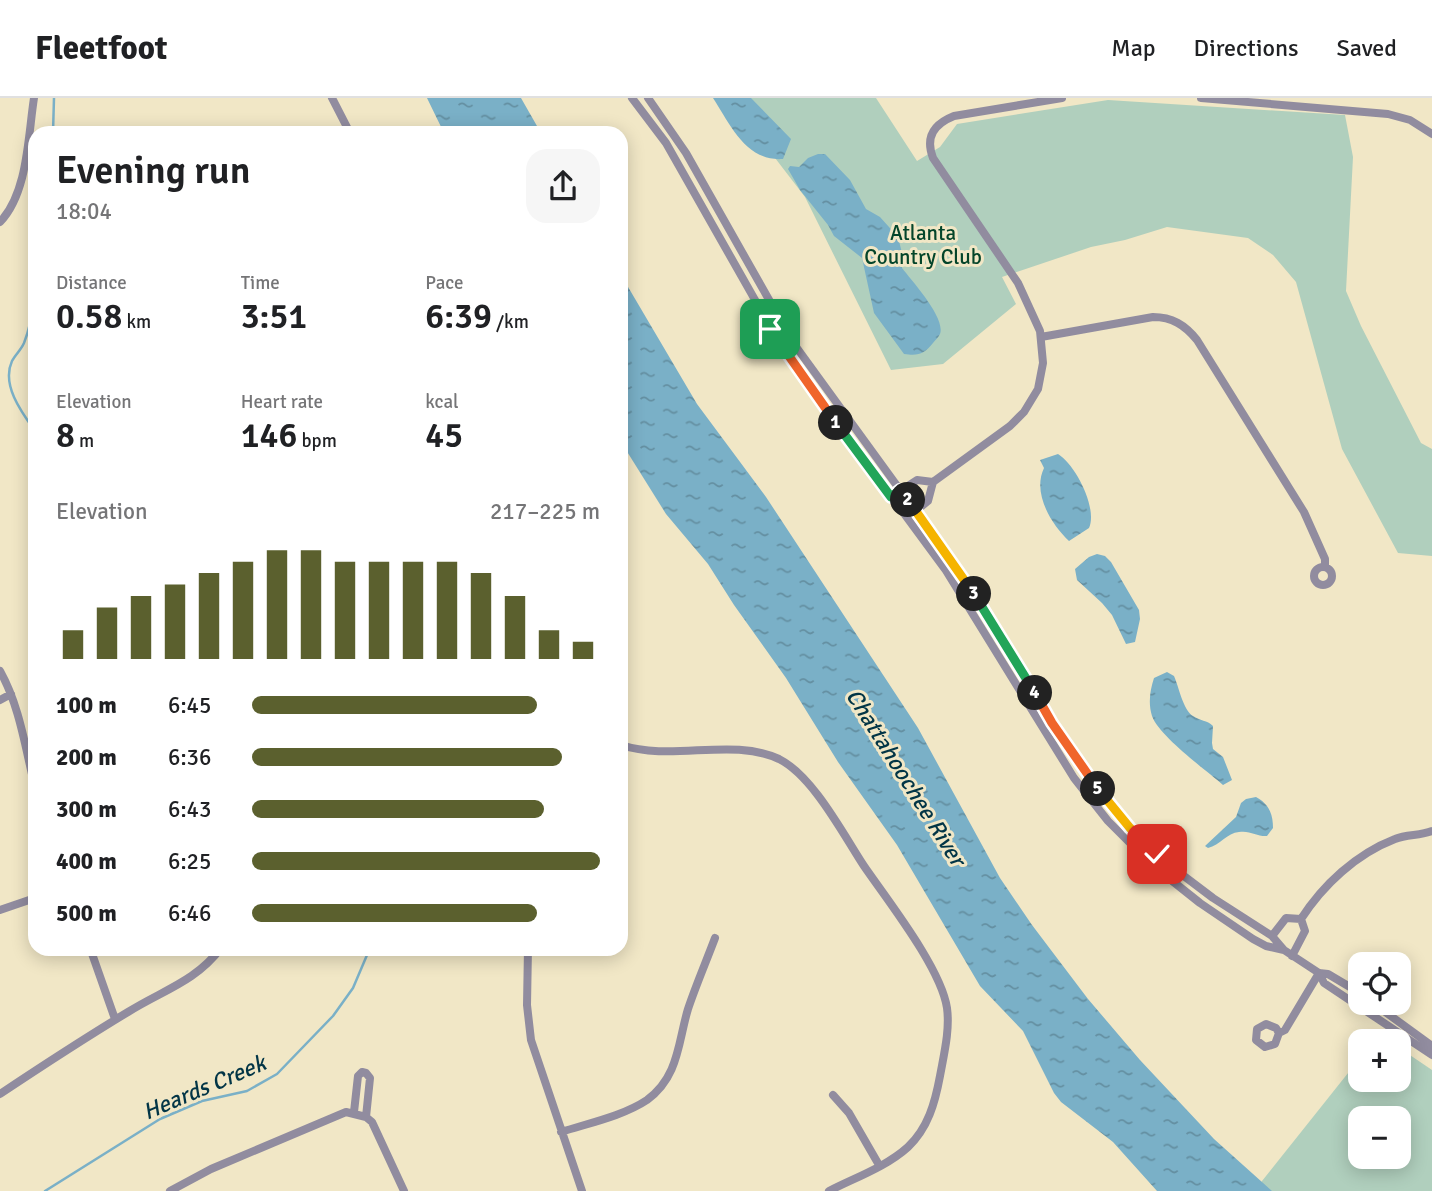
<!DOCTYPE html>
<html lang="en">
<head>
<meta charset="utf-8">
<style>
  :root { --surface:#fff; --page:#f6f6f6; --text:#202124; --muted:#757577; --line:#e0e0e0; --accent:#5b602e }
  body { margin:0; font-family:Signika,sans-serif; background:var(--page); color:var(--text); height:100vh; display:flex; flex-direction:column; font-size:26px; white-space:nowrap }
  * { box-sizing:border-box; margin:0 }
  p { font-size:23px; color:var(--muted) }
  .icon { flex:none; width:38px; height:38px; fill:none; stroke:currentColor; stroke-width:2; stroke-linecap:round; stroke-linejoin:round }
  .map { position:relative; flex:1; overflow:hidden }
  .details { position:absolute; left:28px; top:28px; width:600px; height:830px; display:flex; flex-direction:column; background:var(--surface); border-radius:21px; box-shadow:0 4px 18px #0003 }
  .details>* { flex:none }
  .controls { position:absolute; left:1348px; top:854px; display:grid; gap:14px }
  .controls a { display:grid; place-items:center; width:63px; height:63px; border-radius:14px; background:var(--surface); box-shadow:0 4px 18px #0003; font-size:35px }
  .pin { position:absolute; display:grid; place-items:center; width:60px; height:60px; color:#fff; margin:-30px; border-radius:14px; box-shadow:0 4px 10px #0006 }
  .km { position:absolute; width:35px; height:35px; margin:-18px; border-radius:50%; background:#222; color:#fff; font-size:19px; line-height:35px; text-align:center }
  .round { display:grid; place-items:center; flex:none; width:74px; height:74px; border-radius:21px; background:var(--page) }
  .summary { display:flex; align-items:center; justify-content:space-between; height:119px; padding:0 28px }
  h1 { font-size:38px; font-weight:600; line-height:52px }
  .metrics { display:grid; grid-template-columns:repeat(3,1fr); gap:10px; height:119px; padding:7px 28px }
  .metrics div { display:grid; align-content:center }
  .metrics b { font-size:35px; font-weight:600 }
  .metrics small { font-size:19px; font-weight:400 }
  .metrics p { font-size:19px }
  .chart { height:196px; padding:14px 28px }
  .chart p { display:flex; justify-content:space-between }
  .chart svg { width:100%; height:126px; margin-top:7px; stroke:var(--accent); stroke-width:6 }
  ul { padding:0 28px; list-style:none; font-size:23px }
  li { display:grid; grid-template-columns:112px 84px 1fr; align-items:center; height:52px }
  li i { height:18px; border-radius:9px; background:var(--accent) }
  header { display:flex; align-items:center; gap:42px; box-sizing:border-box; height:98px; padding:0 35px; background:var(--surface); border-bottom:2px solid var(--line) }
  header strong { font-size:33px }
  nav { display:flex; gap:38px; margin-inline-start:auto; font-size:24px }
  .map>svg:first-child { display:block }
</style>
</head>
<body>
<header>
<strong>Fleetfoot</strong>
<nav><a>Map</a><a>Directions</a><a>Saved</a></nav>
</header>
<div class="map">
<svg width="1432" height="1093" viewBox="0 0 1432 1093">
  <defs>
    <pattern id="water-ripples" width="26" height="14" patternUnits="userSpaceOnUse" patternTransform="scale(1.75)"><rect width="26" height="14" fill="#7ab0c7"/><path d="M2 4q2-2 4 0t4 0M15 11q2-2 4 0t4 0" fill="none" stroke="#648fa1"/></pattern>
  </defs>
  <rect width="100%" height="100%" fill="#f1e7c6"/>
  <path fill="#b0cfbd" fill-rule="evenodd" d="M729,0H876L917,63L940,49L957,26L1108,2L1345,17L1353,59L1346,193L1361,228L1421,345L1432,351V458L1398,455L1342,351L1296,184L1273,157L1248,140L1167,129L1125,142L1091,149L1002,179L1016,206L943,266L891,272L805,99Z
    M1398,949L1432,972V1093H1262L1258,1088L1360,960V982H1398ZM1360,1020H1398V1059H1360Z"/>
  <path fill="url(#water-ripples)" d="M427,0H521L541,35H444Z
    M713,0H751L791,41L783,61C746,64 730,26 713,0Z
    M818,56H825L850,82L866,111L880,119L898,139L903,159L902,170C912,183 946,220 940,236C938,240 935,242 933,245C924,256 919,258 904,256L874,215L862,160L834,138L828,127L800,92L788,71L790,68L799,69L808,60Z
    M621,177L697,306L766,399L918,630L1000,780L1032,827L1088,901L1140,962L1214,1041L1272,1093H1157L1113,1044L1061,1004L1054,995L1023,933L980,888L897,747L838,664L786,580L734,507L708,466L666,416L621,344Z
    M1058,356C1075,366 1098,410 1089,430L1069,443C1051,426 1032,395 1044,370L1040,362Z
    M1097,456L1105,458L1111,464L1139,512L1140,521L1135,544L1126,546L1112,517L1102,505L1077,482L1075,471L1089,459Z
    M1167,574L1174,578C1179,589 1183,612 1193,618C1200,623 1207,622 1213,628L1212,645L1213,651L1223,659L1232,682L1223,687C1206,672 1159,638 1152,618C1148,605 1150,592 1154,580Z
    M1256,699C1269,706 1273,716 1273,730L1267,738C1258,739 1250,732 1239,734C1227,735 1220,747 1208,750L1205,748L1236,719L1241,705L1246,701Z"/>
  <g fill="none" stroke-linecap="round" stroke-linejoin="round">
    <path stroke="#7ab0c7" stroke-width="2.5" d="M53,35L54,0
      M35,197C33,213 30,230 24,245C21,252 15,257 12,263C1,287 22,315 35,333
      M45,1093L160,1021L202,1003L247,993L277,976L333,918L353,890L370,850"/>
    <path stroke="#918c9f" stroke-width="8" d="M332,0L350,35
      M632,0L666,45L784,253L945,471L1074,680L1108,723L1151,766L1200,805L1253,841L1266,848L1284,852L1272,838L1213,800L1172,769L1130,730L1097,690L1052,625L964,480L794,246L686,55L648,0
      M1201,0L1388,16L1410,22L1432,36
      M0,124C28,95 28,38 34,0
      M1041,239L1153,219C1172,219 1185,227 1197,242L1304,414L1325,461V469
      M891,399L917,382L933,384
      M912,416L928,403L933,384L1010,328L1024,314L1038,291L1043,265L1040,233L1018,185L933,60C925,39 934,26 954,18L1062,0
      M1314 478a9 9 0 1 1 18 0a9 9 0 1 1-18 0Z
      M0,573C20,609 25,649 35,689
      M0,602L11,596
      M621,647C673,664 731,639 779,661C813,678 843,736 864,768C888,803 941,870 947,910C950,932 944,956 940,978C935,1005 928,1030 908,1049C886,1069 854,1080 829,1093
      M0,812L35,800
      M1301,821C1323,787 1356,756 1395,741C1407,736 1420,738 1432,733
      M1272,838L1286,820L1301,821
      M90,850L115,921
      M528,850L527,907L531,942L582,1093
      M1284,852L1319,875L1328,876L1360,895
      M1292,858L1305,833L1301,821
      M1319,875L1324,885L1432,957
      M1373,905L1432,948
      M1279,935L1276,930L1266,926L1257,931L1256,942L1265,949L1275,946L1279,935L1285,932L1319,875
      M0,996C42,968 85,940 128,914C163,892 195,884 221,850
      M833,997L849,1015L879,1067
      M354,1014L358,978L362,974L366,975L370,980L366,1019
      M561,1034C589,1025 623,1018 647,1002C679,979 678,944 688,911C696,887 706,864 715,840
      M170,1093L211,1071L346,1014L366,1019L372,1024L404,1093"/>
  </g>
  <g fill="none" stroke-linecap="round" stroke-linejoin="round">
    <defs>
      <path id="split-1" d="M770,231L836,325"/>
      <path id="split-2" d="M836,325L891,399L900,392L908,402"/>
      <path id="split-3" d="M908,402L974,496"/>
      <path id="split-4" d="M974,496L1035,595"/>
      <path id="split-5" d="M1035,595L1052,625L1098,691"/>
      <path id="split-6" d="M1098,691L1130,730L1157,756"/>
    </defs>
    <use href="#split-1" stroke="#fff" stroke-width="14"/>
    <use href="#split-2" stroke="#fff" stroke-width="14"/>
    <use href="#split-3" stroke="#fff" stroke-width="14"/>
    <use href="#split-4" stroke="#fff" stroke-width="14"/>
    <use href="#split-5" stroke="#fff" stroke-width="14"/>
    <use href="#split-6" stroke="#fff" stroke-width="14"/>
    <use href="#split-1" stroke="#f0652b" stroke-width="9"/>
    <use href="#split-2" stroke="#22a559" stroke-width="9"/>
    <use href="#split-3" stroke="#f5b400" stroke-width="9"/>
    <use href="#split-4" stroke="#22a559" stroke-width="9"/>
    <use href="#split-5" stroke="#f0652b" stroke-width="9"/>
    <use href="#split-6" stroke="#f5b400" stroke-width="9"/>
  </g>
  <g text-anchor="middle" stroke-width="6" stroke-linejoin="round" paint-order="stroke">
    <g font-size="21" fill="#04452a" stroke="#f1e7c6">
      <text x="923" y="142">Atlanta<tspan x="923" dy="24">Country Club</tspan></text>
    </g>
    <g font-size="23" font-style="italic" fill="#023546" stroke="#f1e7c6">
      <text transform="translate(906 679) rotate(58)" y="8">Chattahoochee River</text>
      <text transform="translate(204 989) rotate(-23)" y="8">Heards Creek</text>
    </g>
  </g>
</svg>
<div class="controls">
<a><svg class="icon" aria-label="locate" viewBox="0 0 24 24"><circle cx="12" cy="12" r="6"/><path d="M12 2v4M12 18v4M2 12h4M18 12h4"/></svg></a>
<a>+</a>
<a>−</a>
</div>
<div class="pin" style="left:770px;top:231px;background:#1e9e55"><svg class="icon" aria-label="arrive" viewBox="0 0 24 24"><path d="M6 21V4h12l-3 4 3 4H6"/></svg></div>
<div class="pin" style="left:1157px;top:756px;background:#d93025"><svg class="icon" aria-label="check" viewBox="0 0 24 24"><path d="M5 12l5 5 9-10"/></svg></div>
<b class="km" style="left:836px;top:325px">1</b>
<b class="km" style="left:908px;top:402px">2</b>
<b class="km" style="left:974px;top:496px">3</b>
<b class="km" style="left:1035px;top:595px">4</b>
<b class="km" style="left:1098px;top:691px">5</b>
<section class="details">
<div class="summary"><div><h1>Evening run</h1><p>18:04</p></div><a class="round"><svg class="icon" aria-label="share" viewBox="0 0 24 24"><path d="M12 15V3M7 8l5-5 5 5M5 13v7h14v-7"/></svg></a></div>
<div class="metrics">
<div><p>Distance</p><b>0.58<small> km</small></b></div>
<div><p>Time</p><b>3:51</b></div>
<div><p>Pace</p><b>6:39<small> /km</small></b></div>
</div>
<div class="metrics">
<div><p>Elevation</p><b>8<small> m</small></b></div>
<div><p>Heart rate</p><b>146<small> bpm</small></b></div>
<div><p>kcal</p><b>45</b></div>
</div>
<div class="chart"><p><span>Elevation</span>217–225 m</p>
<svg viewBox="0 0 160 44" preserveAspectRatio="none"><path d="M5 44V34M15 44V26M25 44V22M35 44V18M45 44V14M55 44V10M65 44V6M75 44V6M85 44V10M95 44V10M105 44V10M115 44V10M125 44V14M135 44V22M145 44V34M155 44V38"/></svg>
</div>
<ul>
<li><b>100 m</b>6:45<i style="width:82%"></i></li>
<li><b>200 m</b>6:36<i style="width:89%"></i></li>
<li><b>300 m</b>6:43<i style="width:84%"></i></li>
<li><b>400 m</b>6:25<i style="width:100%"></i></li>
<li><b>500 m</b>6:46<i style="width:82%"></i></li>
</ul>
</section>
</div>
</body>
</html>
